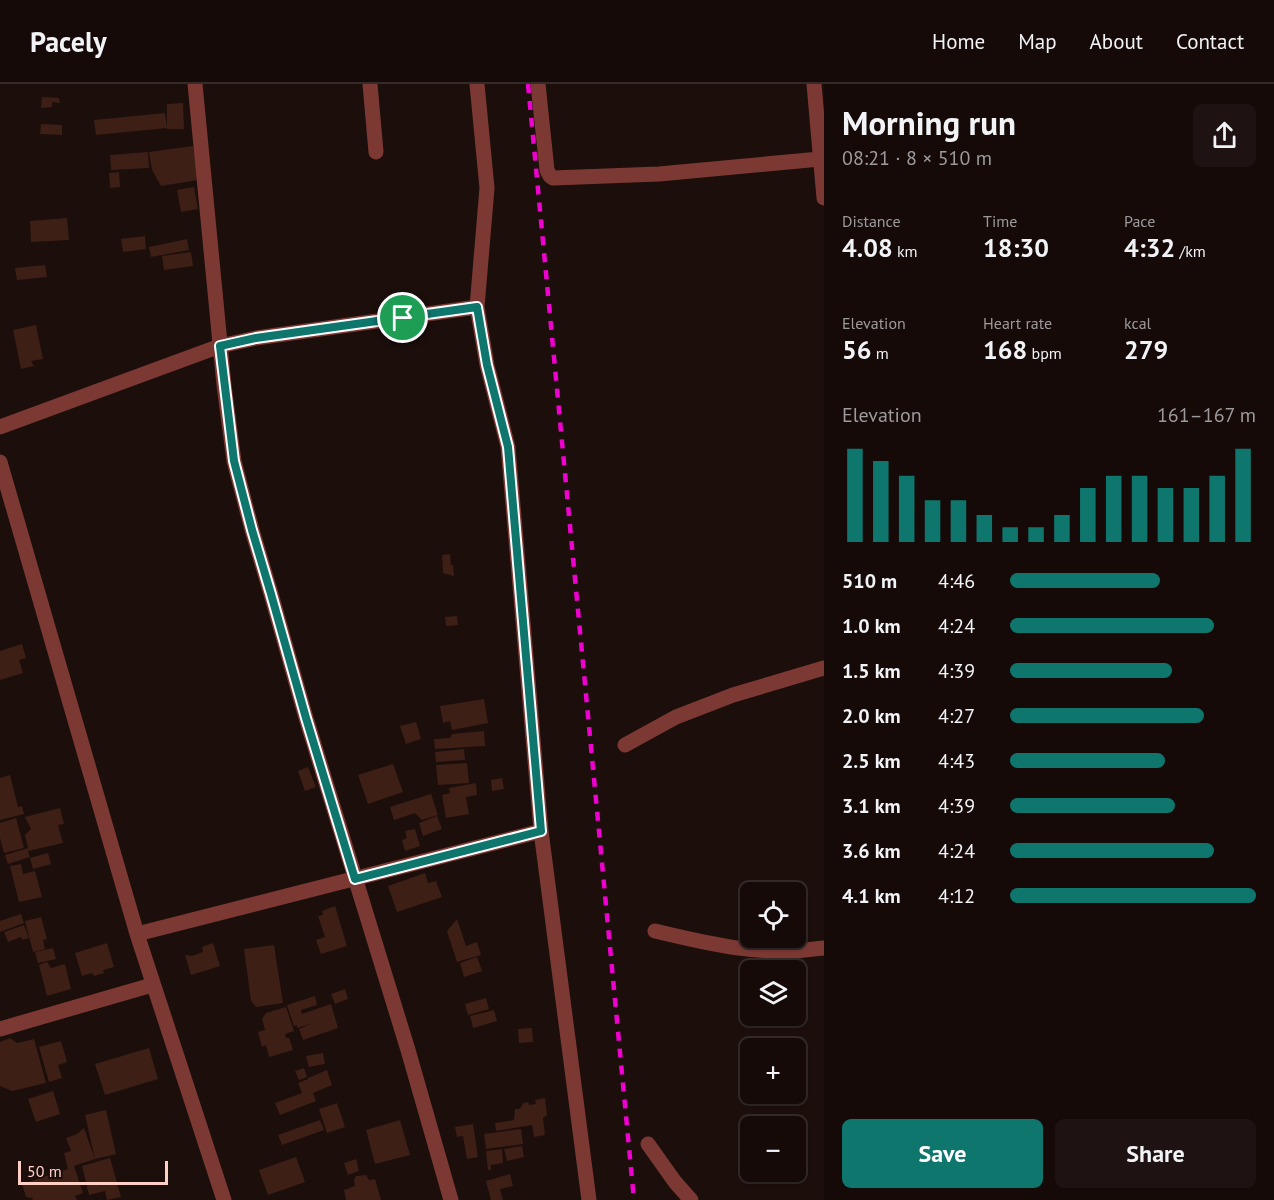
<!DOCTYPE html>
<html lang="en">
<head>
<meta charset="utf-8">
<style>
  :root { --surface:#150a08; --page:#1e1312; --text:#f1f3f6; --muted:#9d9a9c; --line:#342b29; --accent:#0f766e }
  body { margin:0; font-family:"PT Sans",sans-serif; background:var(--page); color:var(--text); height:100vh; display:flex; flex-direction:column; font-size:22px; white-space:nowrap }
  * { box-sizing:border-box; margin:0 }
  p { font-size:20px; color:var(--muted) }
  .icon { flex:none; width:33px; height:33px; fill:none; stroke:currentColor; stroke-width:2; stroke-linecap:round; stroke-linejoin:round }
  .map { position:relative; flex:1; overflow:hidden }
  .drawer { display:flex; flex-direction:column; background:var(--surface); width:450px }
  .drawer>* { flex:none }
  .controls { position:absolute; left:740px; top:798px; display:grid; gap:12px }
  .controls a { display:grid; place-items:center; width:66px; height:66px; border-radius:9px; background:var(--surface); box-shadow:0 2px 4px #0004,0 0 0 2px var(--line); font-size:30px }
  .scale { position:absolute; left:18px; bottom:15px; width:150px; box-sizing:border-box; padding-left:6px; border:3px solid #ffcec5; border-top:0; font-size:16px; line-height:21px; white-space:nowrap; color:#ffcec5; -webkit-text-stroke:4px #1c0e0b; paint-order:stroke }
  .pin { position:absolute; display:grid; place-items:center; width:51px; height:51px; color:#fff; margin:-26px; border:3px solid #fff; border-radius:50%; box-shadow:0 2px 6px #0007 }
  .round { display:grid; place-items:center; flex:none; width:63px; height:63px; border-radius:9px; background:var(--page) }
  .head { display:flex; align-items:center; justify-content:space-between; height:102px; padding:0 18px }
  h1 { font-size:33px; font-weight:600; line-height:45px }
  .stats { display:grid; grid-template-columns:repeat(3,1fr); gap:9px; height:102px; padding:6px 18px }
  .stats div { display:grid; align-content:center }
  .stats b { font-size:26px; font-weight:600 }
  .stats small { font-size:16px; font-weight:400 }
  .stats p { font-size:16px }
  .chart { height:168px; padding:12px 18px }
  .chart p { display:flex; justify-content:space-between }
  .chart svg { width:100%; height:108px; margin-top:6px; stroke:var(--accent); stroke-width:6 }
  .action { display:flex; gap:12px; margin-top:auto; padding:12px 18px }
  .action a { flex:1; height:69px; border-radius:9px; background:var(--accent); color:#fff; font-size:24px; font-weight:600; line-height:69px; text-align:center }
  .action a+a { background:var(--page); color:var(--text) }
  ul { padding:0 18px; list-style:none; font-size:20px }
  li { display:grid; grid-template-columns:96px 72px 1fr; align-items:center; height:45px }
  li i { height:15px; border-radius:8px; background:var(--accent) }
  header { display:flex; align-items:center; gap:36px; box-sizing:border-box; height:84px; padding:0 30px; background:var(--surface); border-bottom:2px solid var(--line) }
  header strong { font-size:28px }
  nav { display:flex; gap:33px; margin-inline-start:auto; font-size:21px }
  main { display:flex; flex:1; min-height:0 }
  .map>svg:first-child { display:block }
</style>
</head>
<body>
<header>
<strong>Pacely</strong>
<nav><a>Home</a><a>Map</a><a>About</a><a>Contact</a></nav>
</header>
<main>
<div class="map">
<svg width="824" height="1116" viewBox="0 0 824 1116">
  <rect width="100%" height="100%" fill="#1c0e0b"/>
  <path fill="#3d1f16" d="M42,13L59,14L60,19L52,18V23L41,24Z
    M183,19L184,45H167V20Z
    M165,29L167,44L96,51L94,36Z
    M41,40L62,41V51L40,50Z
    M193,62L198,96L161,102L152,86L149,68Z
    M148,68L149,84L111,86L110,71Z
    M119,88L120,103L110,104L109,89Z
    M194,103L198,125L181,128L177,106Z
    M67,134L69,156L31,158L30,137Z
    M145,152L146,165L123,168L121,155Z
    M187,155L189,166L151,173L149,163Z
    M191,168L193,182L164,186L162,172Z
    M45,181L47,193L17,196L15,184Z
    M36,241L43,275L31,277L34,282L21,285L13,246Z
    M450,470L451,481H453L454,492L443,489L442,471Z
    M457,532L458,541L446,542L445,533Z
    M22,560L26,574L19,576L23,589L0,596V567Z
    M484,615L488,639L452,646L450,637L443,639L440,622Z
    M416,638L421,655L406,660L400,642Z
    M484,647L485,662L435,665L434,655L450,654L452,650Z
    M464,665L465,676L436,678L435,668Z
    M467,679L469,699L438,701L436,681Z
    M393,680L403,708L368,720L358,691Z
    M308,683L316,703L305,707L298,687Z
    M10,691L18,723L22,722L24,730L0,736V694Z
    M502,694L504,705L492,707L491,696Z
    M476,699L477,711L466,713L469,730L446,734L442,711L450,709L449,704Z
    M431,710L438,731L422,736L415,729L394,736L390,723Z
    M60,724L64,740L58,741L63,759L28,767L30,773L8,780L5,771L28,764L25,751L31,745L25,733Z
    M437,732L442,745L423,752L419,739Z
    M16,734L24,764L4,769L0,754V739Z
    M415,745L420,762L405,767L402,756L407,754L405,747Z
    M48,769L51,780L33,785L30,774Z
    M21,780L23,790L35,787L42,813L19,818L10,782Z
    M425,789L428,799L436,797L442,813L397,828L388,802Z
    M335,822L347,862L321,870L316,856L325,853L318,832L323,831L322,827Z
    M21,830L24,839L0,848V837Z
    M41,833L47,855L43,856L45,865L33,868L25,837Z
    M457,835L466,862L477,858L481,871L457,878L447,847Z
    M24,841L29,854L22,856L21,853L8,858L4,848Z
    M107,859L114,883L103,886L104,889L94,892L92,889L82,892L75,869Z
    M213,859L220,882L191,891L185,871L192,872L203,868L202,863Z
    M274,861L283,919L256,923L251,917L244,865Z
    M53,864L56,875L38,879L35,868Z
    M477,873L482,887L464,893L460,879Z
    M47,878L51,884L65,880L71,905L47,912L39,881Z
    M345,905L348,915L335,920L331,910Z
    M315,912L317,921L301,926L302,930L331,920L338,944L303,956L299,945L310,940L297,944V941L294,942L287,921Z
    M486,914L489,925L468,931L465,920Z
    M286,923L294,947L285,950L286,954H289L293,966L269,973L266,961L262,963L258,948L265,946L262,935L266,929Z
    M494,926L497,937L473,944L470,932Z
    M532,944L533,958L519,959L518,945Z
    M10,954L17,959L34,955L46,999L12,1007L0,1002V958Z
    M61,957L67,978L58,981L62,994L49,998L39,963Z
    M149,964L158,995L105,1011L95,980Z
    M323,969L325,980L309,983L306,972Z
    M304,984L307,993L299,996L295,987Z
    M327,986L332,1001L313,1009L316,1017L280,1031L275,1019L302,1009L298,999L308,995V994Z
    M53,1007L60,1030L36,1038L28,1015Z
    M545,1014L547,1031L543,1034L545,1051L534,1053L532,1041L496,1047L495,1039L514,1036L515,1025H520L523,1019L528,1018L529,1021L536,1020L535,1016Z
    M337,1019L345,1043L327,1049L319,1025Z
    M106,1026L116,1070L95,1075L85,1031Z
    M320,1036L324,1046L282,1061L278,1051Z
    M400,1036L410,1071L375,1080L366,1046Z
    M473,1040L478,1073L467,1075L463,1052L457,1053L455,1043Z
    M84,1044L95,1075L74,1082L83,1109L75,1112L77,1116H33L32,1114L26,1113L22,1100L68,1085L64,1069L71,1067L66,1054L77,1050Z
    M521,1045L523,1060L486,1065L484,1050Z
    M522,1062L524,1073L507,1077L504,1065Z
    M502,1065L503,1079L491,1081V1086H488L486,1067Z
    M296,1073L305,1098L268,1111L259,1086Z
    M110,1074L121,1113L107,1116L105,1107L89,1111L82,1082L96,1078V1080V1078Z
    M356,1075L359,1087L348,1091L344,1079Z
    M510,1090L513,1102L500,1105L503,1116H491L486,1097Z
    M366,1091L369,1096L375,1095L381,1116H346L344,1106L355,1102L354,1096L356,1092Z"/>
  <g fill="none" stroke-linecap="round" stroke-linejoin="round">
    <path stroke="#7c3934" stroke-width="15" d="M195,0L224,301L234,377L252,446L271,510L306,634L408,966L451,1116
      M370,0L376,68
      M477,0L487,104L477,223L487,281L508,363L541,747L589,1116
      M538,0L547,86L550,92L553,94L659,90L820,75
      M814,0L824,114
      M0,343L220,262L256,254L477,223
      M0,378L137,850L224,1116
      M625,661L676,633L733,611L824,584
      M655,847C713,861 764,873 824,864
      M137,850L541,747
      M0,945L152,901
      M648,1060L675,1098L691,1116"/>
    <path stroke="#f000d0" stroke-width="4.5" stroke-dasharray="9 8" stroke-linecap="butt" d="M528,0L634,1116"/>
  </g>
  <g fill="none" stroke-linecap="round" stroke-linejoin="round">
    <defs>
      <path id="route" d="M477,223L487,281L508,363L541,747L355,795L306,634L271,510L252,446L234,377L220,262L256,254Z"/>
    </defs>
    <use href="#route" stroke="#fff" stroke-width="12"/>
    <use href="#route" stroke="#0f766e" stroke-width="8"/>
  </g>
</svg>
<div class="controls">
<a><svg class="icon" aria-label="locate" viewBox="0 0 24 24"><circle cx="12" cy="12" r="6"/><path d="M12 2v4M12 18v4M2 12h4M18 12h4"/></svg></a>
<a><svg class="icon" aria-label="layers" viewBox="0 0 24 24"><path d="M12 4l9 5-9 5-9-5zM3 14l9 5 9-5"/></svg></a>
<a>+</a>
<a>−</a>
</div>
<div class="scale">50 m</div>
<div class="pin" style="left:403px;top:234px;background:#1e9e55"><svg class="icon" aria-label="arrive" viewBox="0 0 24 24"><path d="M6 21V4h12l-3 4 3 4H6"/></svg></div>
</div>
<section class="drawer">
<div class="head"><div><h1>Morning run</h1><p>08:21 · 8 × 510 m</p></div><a class="round"><svg class="icon" aria-label="share" viewBox="0 0 24 24"><path d="M12 15V3M7 8l5-5 5 5M5 13v7h14v-7"/></svg></a></div>
<div class="stats">
<div><p>Distance</p><b>4.08<small> km</small></b></div>
<div><p>Time</p><b>18:30</b></div>
<div><p>Pace</p><b>4:32<small> /km</small></b></div>
</div>
<div class="stats">
<div><p>Elevation</p><b>56<small> m</small></b></div>
<div><p>Heart rate</p><b>168<small> bpm</small></b></div>
<div><p>kcal</p><b>279</b></div>
</div>
<div class="chart"><p><span>Elevation</span>161–167 m</p>
<svg viewBox="0 0 160 44" preserveAspectRatio="none"><path d="M5 44V6M15 44V11M25 44V17M35 44V27M45 44V27M55 44V33M65 44V38M75 44V38M85 44V33M95 44V22M105 44V17M115 44V17M125 44V22M135 44V22M145 44V17M155 44V6"/></svg>
</div>
<ul>
<li><b>510 m</b>4:46<i style="width:61%"></i></li>
<li><b>1.0 km</b>4:24<i style="width:83%"></i></li>
<li><b>1.5 km</b>4:39<i style="width:66%"></i></li>
<li><b>2.0 km</b>4:27<i style="width:79%"></i></li>
<li><b>2.5 km</b>4:43<i style="width:63%"></i></li>
<li><b>3.1 km</b>4:39<i style="width:67%"></i></li>
<li><b>3.6 km</b>4:24<i style="width:83%"></i></li>
<li><b>4.1 km</b>4:12<i style="width:100%"></i></li>
</ul>
<div class="action"><a>Save</a><a>Share</a></div>
</section>
</main>
</body>
</html>
